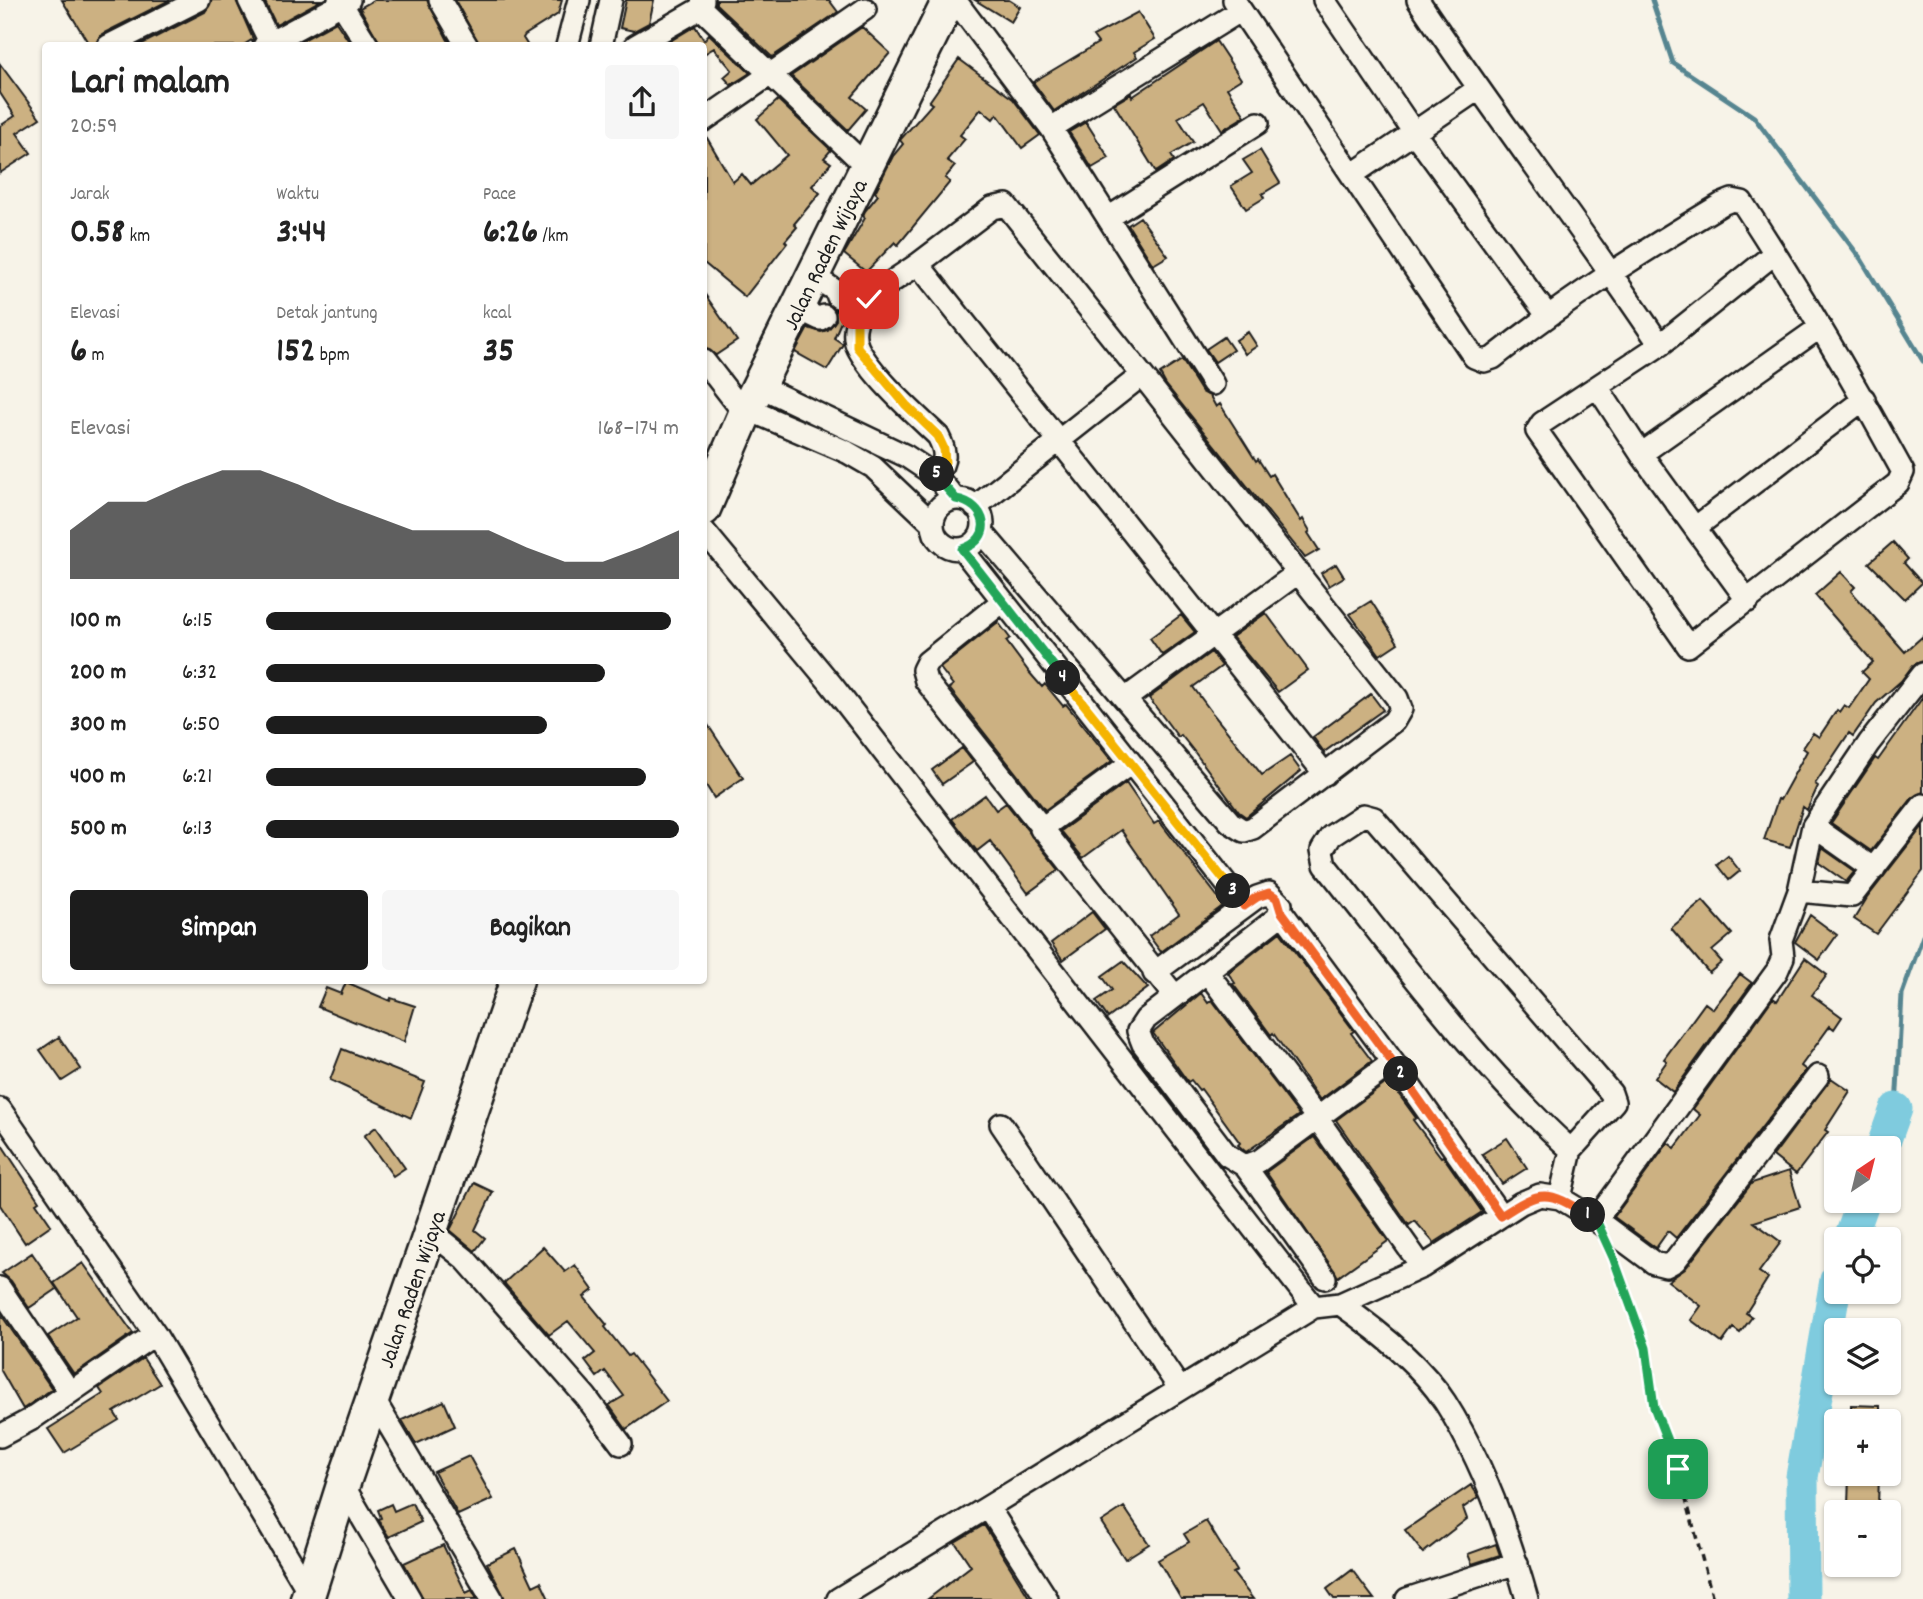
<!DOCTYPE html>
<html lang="id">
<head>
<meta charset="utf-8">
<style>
  :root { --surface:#fff; --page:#f6f6f6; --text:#222; --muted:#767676; --accent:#1c1c1c }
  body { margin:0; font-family:Dekko,sans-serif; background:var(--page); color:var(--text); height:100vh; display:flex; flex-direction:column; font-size:26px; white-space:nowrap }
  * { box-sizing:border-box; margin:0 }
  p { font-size:23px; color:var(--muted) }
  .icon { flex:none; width:38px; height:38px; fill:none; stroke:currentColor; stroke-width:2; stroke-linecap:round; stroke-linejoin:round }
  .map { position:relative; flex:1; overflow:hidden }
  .details { position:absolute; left:42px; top:42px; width:665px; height:942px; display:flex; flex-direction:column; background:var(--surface); border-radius:7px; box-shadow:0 2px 5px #0004 }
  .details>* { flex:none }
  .needle { width:46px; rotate:35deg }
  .tools { position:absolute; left:1824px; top:1136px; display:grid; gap:14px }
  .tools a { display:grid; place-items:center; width:77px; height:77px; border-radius:7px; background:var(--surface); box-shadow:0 2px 5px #0004; font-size:35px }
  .pin { position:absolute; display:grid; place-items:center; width:60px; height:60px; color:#fff; margin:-30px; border-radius:14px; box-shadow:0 4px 10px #0006 }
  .km { position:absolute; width:35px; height:35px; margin:-18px; border-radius:50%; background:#222; color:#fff; font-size:19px; line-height:35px; text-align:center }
  .round { display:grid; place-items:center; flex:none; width:74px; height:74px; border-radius:7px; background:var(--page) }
  .headline { display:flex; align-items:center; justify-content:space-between; height:119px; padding:0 28px }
  h1 { font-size:38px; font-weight:800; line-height:52px }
  .metrics { display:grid; grid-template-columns:repeat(3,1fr); gap:10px; height:119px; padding:7px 28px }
  .metrics div { display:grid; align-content:center }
  .metrics b { font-size:35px; font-weight:800 }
  .metrics small { font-size:19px; font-weight:400 }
  .metrics p { font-size:19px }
  .chart { height:196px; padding:14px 28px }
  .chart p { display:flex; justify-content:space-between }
  .chart svg { width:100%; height:126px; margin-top:7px; fill:var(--accent); opacity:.7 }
  .primary-button { display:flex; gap:14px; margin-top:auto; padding:14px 28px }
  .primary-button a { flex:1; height:80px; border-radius:7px; background:var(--accent); color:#fff; font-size:28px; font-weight:800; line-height:80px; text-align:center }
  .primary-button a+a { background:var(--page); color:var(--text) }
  ul { padding:0 28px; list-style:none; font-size:23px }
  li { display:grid; grid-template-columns:112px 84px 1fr; align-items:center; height:52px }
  li i { height:18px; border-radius:9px; background:var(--accent) }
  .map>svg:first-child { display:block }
</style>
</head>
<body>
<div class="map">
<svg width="1923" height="1599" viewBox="0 0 1923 1599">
  <rect width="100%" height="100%" fill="#f7f3e8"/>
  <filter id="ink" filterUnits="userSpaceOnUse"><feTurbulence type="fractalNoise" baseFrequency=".0143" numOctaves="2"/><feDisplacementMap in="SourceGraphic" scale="14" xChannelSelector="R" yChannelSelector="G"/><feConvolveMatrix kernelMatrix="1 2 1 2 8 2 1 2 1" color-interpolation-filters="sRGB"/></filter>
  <g filter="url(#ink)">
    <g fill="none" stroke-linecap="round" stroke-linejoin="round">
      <path stroke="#578590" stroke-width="5" d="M1652,0L1673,63L1754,117L1861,259L1923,361
        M1896,1109L1902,994L1923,936"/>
      <path stroke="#7fcbde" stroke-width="33" d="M1882,1148L1896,1109
        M1850,1239L1864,1200
        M1803,1599L1802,1477L1836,1280"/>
    </g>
    <path fill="#ccb182" stroke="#1c1c1c" stroke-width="2" d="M62,0H170L102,34L95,46H90Z
      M212,0H236L253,39L242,46H138L205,12Z
      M264,0H321L276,25Z
      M374,0H427L451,46H381L360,8Z
      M455,0H562L558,14L525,35L523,38L528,46H480Z
      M626,0H654L649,23L634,31L620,28Z
      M716,0H829L838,12L772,57L716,4Z
      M975,0H1009L1020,7L1011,22Z
      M1138,12L1155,39L1134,52L1137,57L1054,111L1033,82L1098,43L1093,36Z
      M336,22L352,46H292Z
      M695,26L704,40L709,34L750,73L731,85L724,77L732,70L714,48L704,54V46H662Z
      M862,27L890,53L852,97L866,109L848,130L791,76Z
      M1216,41L1241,79L1227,88L1245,116L1222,130L1204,102L1178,118L1193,142L1171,155L1174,160L1156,172L1114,104L1131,94L1132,97Z
      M959,59L1013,99L1040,135L1022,148L997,114L993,119L981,109L960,135L965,139L947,160L955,166L945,178L950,182L898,245L895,242L866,272L844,254L865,218L863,216L865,211L878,195L875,192L893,156L903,144L900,140L932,104L929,102Z
      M0,64L40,118L17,133L31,153L0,173V126L15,116L0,93Z
      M778,100L831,150L824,158L831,163L812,186L820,193L794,224L797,227L785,241L787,243L745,297L704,263V133L733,182L742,174L751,185L787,155L757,119Z
      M1086,122L1109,158L1092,168L1069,132Z
      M1260,150L1280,183L1262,194L1264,198L1246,209L1231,186L1252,173L1243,160Z
      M1140,217L1168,256L1153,265L1128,225Z
      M704,293L737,341L716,355L704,348Z
      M849,303L834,338L843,344L827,370L795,352L808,328L821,332L828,330L836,320L835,310L843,309Z
      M1248,332L1257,346L1245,354L1236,340Z
      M1224,337L1233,350L1215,362L1206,349Z
      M1182,360L1202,392L1210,396L1216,407L1220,404L1256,461L1258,459L1269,476L1272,474L1301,521L1303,519L1310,531L1308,533L1319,550L1305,558L1166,385L1160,374Z
      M1893,542L1908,559L1904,563L1922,583L1905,599L1869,563Z
      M1336,564L1344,577L1329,586L1321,573Z
      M1841,572L1855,587L1851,591L1905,652L1923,636V661L1913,665L1901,681L1876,703L1853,736L1849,733L1815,784L1818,786L1807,810L1803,807L1790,847L1764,840L1778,799L1780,800L1807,751L1803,748L1813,733L1819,737L1837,710L1839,712L1844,705L1849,708L1869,679L1862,672L1873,662L1815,595Z
      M1371,601L1398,643L1380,655L1350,614Z
      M1266,613L1308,670L1278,692L1232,637Z
      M1181,615L1195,632L1162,655L1150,638Z
      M998,622L1010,638L1006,641L1029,672L1042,687L1045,684L1063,706L1066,704L1112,761L1045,810L949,688L953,685L940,668Z
      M1211,652L1222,666L1193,687L1213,714L1262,775L1290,756L1301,771L1246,817L1239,812L1196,754L1181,735L1178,737L1149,698Z
      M1371,694L1383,710L1324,752L1313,737Z
      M1923,697V792L1913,797L1871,851L1831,823L1875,758L1878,760Z
      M704,719L743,778L714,798L704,782Z
      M962,748L973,762L942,784L932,770Z
      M1126,783L1154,824L1159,821L1224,905L1161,952L1149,936L1179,914L1121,830L1083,858L1061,831Z
      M985,795L996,810L1006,803L1059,870L1028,893L990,841L977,851L952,819Z
      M1923,826V871L1876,934L1854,919L1867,898Z
      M1822,848L1855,871L1846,882L1819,863Z
      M1728,856L1740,871L1729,880L1717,865Z
      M1703,901L1732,934L1712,951L1722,962L1709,973L1671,928Z
      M1092,912L1105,929L1063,960L1051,943Z
      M1810,915L1837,935L1819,960L1795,942Z
      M1280,932L1354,1031L1351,1033L1372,1061L1320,1100L1273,1033L1271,1035L1233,984L1235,983L1228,973Z
      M1805,958L1827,975L1812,995L1842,1017L1834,1029L1830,1026L1801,1066L1806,1070L1676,1238L1668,1231L1656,1248L1614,1217L1668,1143L1675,1148L1700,1115L1693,1109L1773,998L1777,1001Z
      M1123,961L1148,988L1108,1018L1096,1001L1112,990L1102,976Z
      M1740,974L1752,983L1673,1092L1655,1078L1667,1061L1664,1059L1705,1003L1713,1009Z
      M346,982L390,1001L391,998L415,1006L404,1042L318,1007L326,988L341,994Z
      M1201,993L1208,1003L1212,1000L1299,1115L1246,1152L1238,1145L1240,1143L1201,1089L1199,1090L1191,1080L1188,1082L1153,1033Z
      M59,1037L81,1069L62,1081L40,1050Z
      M342,1049L425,1082L411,1118L330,1080Z
      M1831,1078L1850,1091L1825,1130L1828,1132L1796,1174L1773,1156Z
      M1389,1081L1416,1118L1413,1120L1441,1157L1443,1156L1482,1212L1434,1243L1415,1221L1409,1225L1336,1120Z
      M376,1127L405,1168L393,1176L364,1136Z
      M1314,1137L1388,1241L1338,1277L1266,1172Z
      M1507,1138L1527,1168L1502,1184L1482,1154Z
      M0,1142L39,1201L36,1203L51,1225L25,1243L0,1205Z
      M1789,1171L1800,1207L1754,1222L1781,1242L1759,1272L1768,1278L1746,1313L1752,1317L1740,1333L1733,1328L1722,1343L1691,1320L1701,1306L1668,1281L1685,1269L1752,1183Z
      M474,1183L493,1192L475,1230L485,1238L475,1251L450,1230Z
      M543,1247L565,1272L575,1265L593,1290L584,1297L607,1325L605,1327L628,1356L631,1354L667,1401L626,1429L609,1405L624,1396L605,1371L597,1377L585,1361L595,1353L568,1321L549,1335L504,1283Z
      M32,1253L57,1289L29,1308L11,1281L2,1273Z
      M83,1263L133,1333L74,1374L48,1336L77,1317L54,1283Z
      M0,1313L52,1389L23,1409L0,1369Z
      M143,1358L160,1384L114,1412L119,1420L64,1453L48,1429L103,1394L99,1388Z
      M444,1401L455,1426L416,1444L402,1420Z
      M1851,1405L1880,1406V1421H1851Z
      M469,1456L493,1499L458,1515L434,1472Z
      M1849,1474H1879L1878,1507L1848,1506Z
      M1471,1485L1479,1497L1463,1508L1467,1519L1423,1553L1405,1530Z
      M412,1503L421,1522L389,1537L378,1519L381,1518L378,1510L391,1504L394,1511Z
      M1124,1507L1149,1544L1125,1559L1101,1522Z
      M1206,1521L1237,1571L1233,1573L1253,1599H1181L1158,1560L1189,1542L1184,1534Z
      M984,1525L1030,1599H928L971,1566L955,1542Z
      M1496,1544L1500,1555L1472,1564L1468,1554Z
      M443,1545L466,1593L472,1590L477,1599H423L404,1563Z
      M516,1549L533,1586L541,1582L549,1599H505L487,1563Z
      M1352,1570L1374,1599H1334L1327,1589Z"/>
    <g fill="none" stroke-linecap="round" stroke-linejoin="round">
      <defs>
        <path id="minor" d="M249,0L270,42
          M339,0L368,46
          M440,0L467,46
          M955,0L1051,128L1213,384
          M1234,0L1474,357L1484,361L1493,358C1566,300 1642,252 1722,204L1732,200L1742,202C1799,289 1853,380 1903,472L1898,483L1688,646L1537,431L1542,423L1660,345L1775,253
          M1324,0L1415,134L1547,315
          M1418,0C1496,117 1582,228 1660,345
          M701,8L867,167
          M108,46L199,0
          M264,46L349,0
          M567,46L579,0
          M601,46L611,0
          M635,46L701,8L703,0
          M704,120L865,9
          M1051,128L1240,11
          M1353,174L1478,89
          M1108,218L1258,123
          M918,264C903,275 884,285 870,299C858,311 850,332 858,348C872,376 915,414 938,436C947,453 946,461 936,476
          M813,276L836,291L838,297
          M797,308L820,319L824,316
          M704,361L745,414
          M1142,375L1006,205L992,208L918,264L1325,774
          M759,386L906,456L936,476L955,499
          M1598,388L1641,454L1748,601
          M747,409L847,452L873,467L933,524
          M1641,454L1819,328
          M933 524a25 25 0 1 1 50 0a25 25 0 1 1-50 0Z
          M975,507L1142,375L1397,698L1401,709L1394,721L1253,828L1244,831L1230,822L982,532
          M1696,527L1864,399
          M704,531L831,684L1314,1307
          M962,549L1244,906
          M1003,601L927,662L923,670L926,681L1175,996
          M1125,699L1299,572
          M1813,826L1874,869
          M1041,829L1131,763
          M1799,891L1852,896L1923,805
          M1281,911L1393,1062L1501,1216
          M1207,972L1317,1118L1422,1267
          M1154,973L1257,897L1269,893L1281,905L1278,917L1146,1019L1138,1031L1143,1044L1227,1155L1245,1166L1325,1278
          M0,1109L155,1334L309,1592
          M1001,1124L1180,1389
          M1245,1166L1259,1161L1393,1062
          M1560,1198L1571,1150L1614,1102L1611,1093L1374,818L1363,815L1331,836L1322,850L1325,865C1403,962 1478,1066 1571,1150
          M1596,1220L1654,1263L1666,1266L1675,1261L1818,1076
          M431,1232L465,1259L586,1397L621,1444
          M0,1288L70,1392
          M1340,1304C1376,1329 1421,1365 1445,1402C1483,1462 1508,1532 1527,1599
          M373,1398L492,1599
          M0,1436L30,1420L155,1334
          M343,1485L410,1599
          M988,1507L1047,1599
          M838,1599L1314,1307L1340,1304L1422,1267L1521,1203L1540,1195L1560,1198L1596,1220L1777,971L1783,957L1781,940L1799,891L1813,826L1869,743L1923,674
          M1407,1599L1517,1563"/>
        <path id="highway" d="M704,509L747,409L949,0
          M307,1599L343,1485L517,980"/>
      </defs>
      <use href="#minor" stroke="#1c1c1c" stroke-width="26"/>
      <use href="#highway" stroke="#1c1c1c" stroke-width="37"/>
      <path stroke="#1c1c1c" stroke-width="3.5" stroke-dasharray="7 5" stroke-linecap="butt" d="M1613,1257L1646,1348L1654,1407L1678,1469L1713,1599"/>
      <use href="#minor" stroke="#f7f3e8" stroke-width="21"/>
      <use href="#highway" stroke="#f7f3e8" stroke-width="32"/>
    </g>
  </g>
  <g fill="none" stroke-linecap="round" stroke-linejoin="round" filter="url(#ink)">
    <defs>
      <path id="split-1" d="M1588,1215L1596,1220L1613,1257L1646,1348L1654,1407L1678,1469"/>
      <path id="split-2" d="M1401,1074L1501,1216C1542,1189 1547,1190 1588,1215"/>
      <path id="split-3" d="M1233,891L1244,906L1257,897L1269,893L1277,898L1281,911L1401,1074"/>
      <path id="split-4" d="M1063,678L1233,891"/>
      <path id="split-5" d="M937,474L936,476L956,499C987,504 995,539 962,549L1063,678"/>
      <path id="split-6" d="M869,299L857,318V347L906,405L938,436L944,449L945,462L937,474"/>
    </defs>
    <use href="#split-1" stroke="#fff" stroke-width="14"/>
    <use href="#split-2" stroke="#fff" stroke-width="14"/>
    <use href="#split-3" stroke="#fff" stroke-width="14"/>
    <use href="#split-4" stroke="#fff" stroke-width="14"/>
    <use href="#split-5" stroke="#fff" stroke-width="14"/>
    <use href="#split-6" stroke="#fff" stroke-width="14"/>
    <use href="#split-1" stroke="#22a559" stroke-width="9"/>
    <use href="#split-2" stroke="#f0652b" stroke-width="9"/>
    <use href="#split-3" stroke="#f0652b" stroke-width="9"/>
    <use href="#split-4" stroke="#f5b400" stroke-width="9"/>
    <use href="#split-5" stroke="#22a559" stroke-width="9"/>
    <use href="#split-6" stroke="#f5b400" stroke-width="9"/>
  </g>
  <g text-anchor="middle" stroke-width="6" stroke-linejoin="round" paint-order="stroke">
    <g font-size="23" fill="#1c1c1c" stroke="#f7f3e8">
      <text transform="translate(824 254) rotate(-64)" y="8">Jalan Raden Wijaya</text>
      <text transform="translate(411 1289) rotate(-71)" y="8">Jalan Raden Wijaya</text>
    </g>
  </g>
</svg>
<div class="tools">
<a><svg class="needle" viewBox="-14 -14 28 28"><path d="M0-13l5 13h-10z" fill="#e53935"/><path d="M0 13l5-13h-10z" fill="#767676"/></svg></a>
<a><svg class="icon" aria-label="locate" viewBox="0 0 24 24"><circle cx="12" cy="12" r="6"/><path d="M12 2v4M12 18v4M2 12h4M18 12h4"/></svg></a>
<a><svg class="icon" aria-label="layers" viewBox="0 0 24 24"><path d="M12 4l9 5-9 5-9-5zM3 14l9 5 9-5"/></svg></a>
<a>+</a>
<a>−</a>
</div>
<div class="pin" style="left:1678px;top:1469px;background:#1e9e55"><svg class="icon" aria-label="arrive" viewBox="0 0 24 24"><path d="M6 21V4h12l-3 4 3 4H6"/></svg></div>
<div class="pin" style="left:869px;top:299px;background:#d93025"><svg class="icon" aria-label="check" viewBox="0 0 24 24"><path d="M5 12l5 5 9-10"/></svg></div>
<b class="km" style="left:1588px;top:1215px">1</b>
<b class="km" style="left:1401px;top:1074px">2</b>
<b class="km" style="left:1233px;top:891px">3</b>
<b class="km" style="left:1063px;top:678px">4</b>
<b class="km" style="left:937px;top:474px">5</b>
<section class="details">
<div class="headline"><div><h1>Lari malam</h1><p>20:59</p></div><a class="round"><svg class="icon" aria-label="share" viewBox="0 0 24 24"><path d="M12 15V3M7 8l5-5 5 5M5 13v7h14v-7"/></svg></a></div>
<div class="metrics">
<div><p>Jarak</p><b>0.58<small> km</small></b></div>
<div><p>Waktu</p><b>3:44</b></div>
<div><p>Pace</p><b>6:26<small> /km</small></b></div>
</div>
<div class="metrics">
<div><p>Elevasi</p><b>6<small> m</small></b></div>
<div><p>Detak jantung</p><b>152<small> bpm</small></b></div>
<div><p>kcal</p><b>35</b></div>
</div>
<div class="chart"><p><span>Elevasi</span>168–174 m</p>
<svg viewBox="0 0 160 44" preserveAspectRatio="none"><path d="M0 44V27L10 17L20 17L30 11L40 6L50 6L60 11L70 17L80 22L90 27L100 27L110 27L120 33L130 38L140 38L150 33L160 27V44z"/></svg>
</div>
<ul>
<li><b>100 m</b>6:15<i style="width:98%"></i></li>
<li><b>200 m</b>6:32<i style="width:82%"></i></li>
<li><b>300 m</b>6:50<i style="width:68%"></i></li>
<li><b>400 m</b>6:21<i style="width:92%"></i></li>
<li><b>500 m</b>6:13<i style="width:100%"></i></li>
</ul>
<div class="primary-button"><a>Simpan</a><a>Bagikan</a></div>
</section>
</div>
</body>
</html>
